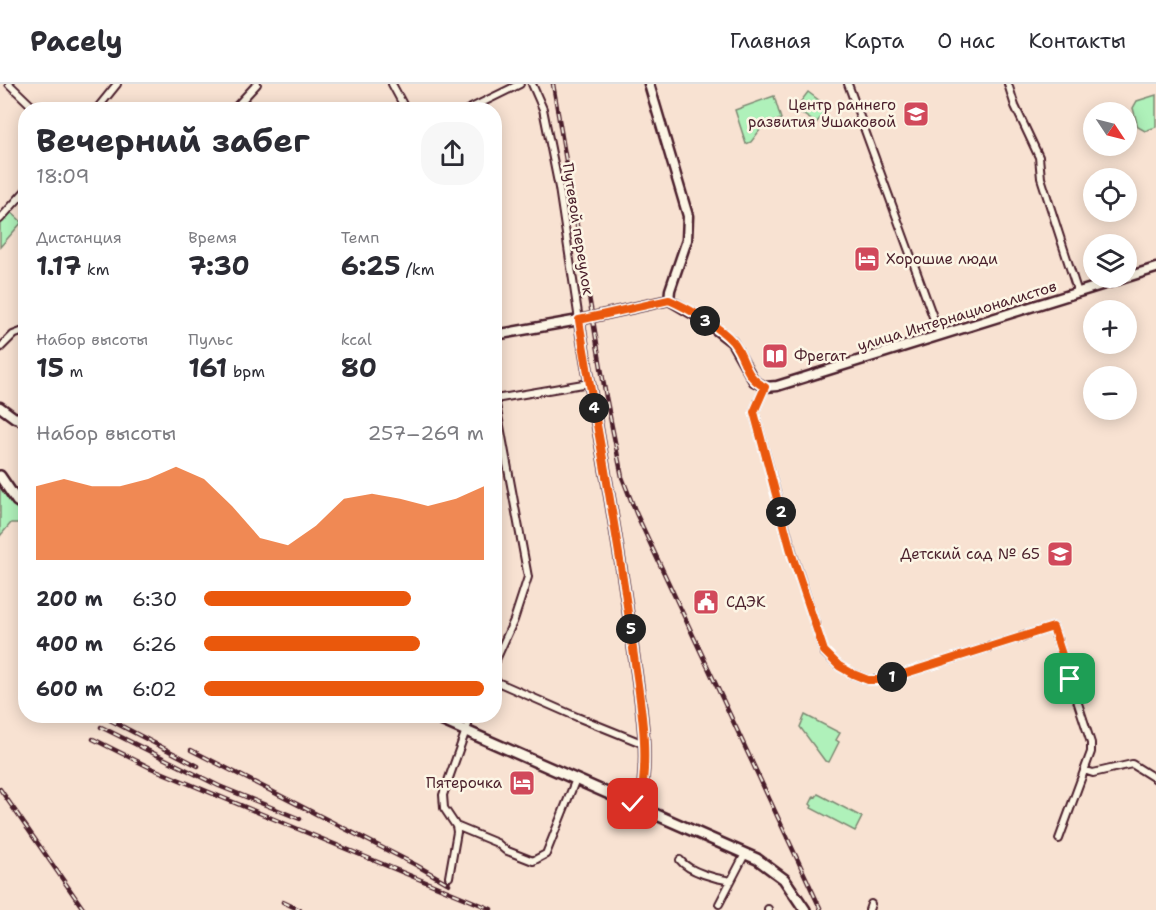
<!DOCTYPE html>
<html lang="ru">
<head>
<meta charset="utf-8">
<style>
  :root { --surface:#fff; --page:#f7f7f7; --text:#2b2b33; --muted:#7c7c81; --line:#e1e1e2; --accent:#ea580c }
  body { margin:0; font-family:"Shantell Sans",sans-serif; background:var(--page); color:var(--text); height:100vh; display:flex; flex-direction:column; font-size:22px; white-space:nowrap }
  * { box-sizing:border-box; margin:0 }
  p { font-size:20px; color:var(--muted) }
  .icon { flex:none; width:33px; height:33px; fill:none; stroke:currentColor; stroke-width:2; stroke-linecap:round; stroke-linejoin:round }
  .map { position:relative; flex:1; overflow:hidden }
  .details { position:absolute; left:18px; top:18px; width:484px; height:621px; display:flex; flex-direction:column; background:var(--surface); border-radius:24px; box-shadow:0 3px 15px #0003 }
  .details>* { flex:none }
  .needle { width:39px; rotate:125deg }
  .tools { position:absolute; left:1083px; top:18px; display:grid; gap:12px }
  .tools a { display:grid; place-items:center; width:54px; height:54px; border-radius:50%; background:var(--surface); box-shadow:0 3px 15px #0003; font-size:30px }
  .pin { position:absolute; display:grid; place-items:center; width:51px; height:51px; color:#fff; margin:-26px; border-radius:12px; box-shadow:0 3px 9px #0006 }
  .km { position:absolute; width:30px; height:30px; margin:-15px; border-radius:50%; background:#222; color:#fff; font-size:16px; line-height:30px; text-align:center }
  .round { display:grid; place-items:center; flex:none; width:63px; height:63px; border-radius:24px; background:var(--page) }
  .headline { display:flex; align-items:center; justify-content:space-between; height:102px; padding:0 18px }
  h1 { font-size:33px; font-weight:700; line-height:45px }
  .metrics { display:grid; grid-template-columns:repeat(3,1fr); gap:9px; height:102px; padding:6px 18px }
  .metrics div { display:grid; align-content:center }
  .metrics b { font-size:26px; font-weight:700 }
  .metrics small { font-size:16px; font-weight:400 }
  .metrics p { font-size:16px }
  .chart { height:168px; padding:12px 18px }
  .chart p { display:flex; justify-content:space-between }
  .chart svg { width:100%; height:108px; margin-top:6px; fill:var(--accent); opacity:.7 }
  ul { padding:0 18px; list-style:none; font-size:20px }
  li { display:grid; grid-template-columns:96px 72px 1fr; align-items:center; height:45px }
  li i { height:15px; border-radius:8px; background:var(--accent) }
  header { display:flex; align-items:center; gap:36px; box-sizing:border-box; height:84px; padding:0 30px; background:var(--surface); border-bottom:2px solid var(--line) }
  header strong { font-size:28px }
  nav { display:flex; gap:33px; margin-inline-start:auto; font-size:21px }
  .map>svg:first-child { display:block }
</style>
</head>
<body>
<header>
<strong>Pacely</strong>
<nav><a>Главная</a><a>Карта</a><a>О нас</a><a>Контакты</a></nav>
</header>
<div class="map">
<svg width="1156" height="826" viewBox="0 0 1156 826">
  <rect width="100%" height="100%" fill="#f8e2d2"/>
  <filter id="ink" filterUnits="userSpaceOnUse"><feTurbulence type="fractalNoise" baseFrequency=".0167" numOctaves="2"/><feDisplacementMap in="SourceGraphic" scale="12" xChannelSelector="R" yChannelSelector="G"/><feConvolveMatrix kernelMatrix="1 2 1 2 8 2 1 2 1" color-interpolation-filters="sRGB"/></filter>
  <g filter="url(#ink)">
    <path fill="#aff1ba" stroke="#7c8872" stroke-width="1.5" d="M808,8L824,20L827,27L816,39L795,25Z
      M1156,11V43L1145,47L1138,43L1133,24L1137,17Z
      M774,12L781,35L763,42L751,58L746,60L735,26Z
      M11,128L22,138L0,163V141Z
      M0,400L14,420L26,428L25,444L19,439H11L0,452Z
      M805,631L840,649L836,656L839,658L829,678L825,677L800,643Z
      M818,710L862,733L855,747L811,724L812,722L810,720L814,712L816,713Z"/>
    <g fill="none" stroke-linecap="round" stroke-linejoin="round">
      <defs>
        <path id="minor" d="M9,0L36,26
          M392,0L406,26
          M532,0L543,25L559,104L579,236
          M848,0L940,252
          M1008,0L1015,22L1039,73L1041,94L1078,209
          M96,26L117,0
          M233,26L257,0
          M467,26L520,0
          M0,135L26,106
          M0,264L13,251L26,246
          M765,303L754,328L793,471L824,568L839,582L853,590L868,596H884L1053,543L1091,659V668L1059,755
          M495,315L589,299
          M15,334L26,342
          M495,578L514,536L528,493L495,315
          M495,597L577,633L644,660
          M1084,686L1093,689L1132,680L1156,695
          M456,742L497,759L505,766L533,777L546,770L576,695
          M680,776C689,788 717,795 731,797
          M449,793L457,748L456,742L444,724L443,711L471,632
          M719,820L745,770
          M768,825V826
          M869,826L871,820"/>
        <path id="tertiary" d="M649,0L688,132L687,156L670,206L669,216
          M579,236C597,346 619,455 633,565C640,617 651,671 639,723
          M495,251L579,236L669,216L705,237L732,258L754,297L765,303L777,302L1156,184
          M0,323L15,334L26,332"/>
        <path id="secondary" d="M0,392L17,417L26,423
          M432,632L757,775L784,795L805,826"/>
      </defs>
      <use href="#minor" stroke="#4a1f2b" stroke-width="10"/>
      <use href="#tertiary" stroke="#4a1f2b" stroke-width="13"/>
      <use href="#secondary" stroke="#4a1f2b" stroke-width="14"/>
      <use href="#minor" stroke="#fcf5e5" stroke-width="6"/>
      <use href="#tertiary" stroke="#fcf5e5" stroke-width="8"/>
      <use href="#secondary" stroke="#fcf5e5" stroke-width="9"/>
      <defs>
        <path id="rail" d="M553,0L606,313L622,393L636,429L821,826
          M110,636L198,682
          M101,643L219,702L300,735
          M93,655L151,684L491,825
          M191,666L416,781L449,800
          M0,705L84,826
          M283,818L300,826"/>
      </defs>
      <use href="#rail" stroke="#4a1f2b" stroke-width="4.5"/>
      <use href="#rail" stroke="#fcf5e5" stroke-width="2" stroke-dasharray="7" stroke-linecap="butt"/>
    </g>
  </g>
  <g fill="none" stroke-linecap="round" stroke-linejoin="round" filter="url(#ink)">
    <defs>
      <path id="route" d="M633,720L639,723C651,671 640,617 633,565C619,455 597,346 579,236L669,216C688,224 720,243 733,258C747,276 743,292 765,303L754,328L792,471L824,567L839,582L853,590L868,596H884L1053,543L1070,595"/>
    </defs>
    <use href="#route" stroke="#fff" stroke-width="12"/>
    <use href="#route" stroke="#ea580c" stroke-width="8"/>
  </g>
  <defs>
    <symbol id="school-square" viewBox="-11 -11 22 22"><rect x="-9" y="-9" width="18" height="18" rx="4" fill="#d1495b" stroke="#fcf5e5"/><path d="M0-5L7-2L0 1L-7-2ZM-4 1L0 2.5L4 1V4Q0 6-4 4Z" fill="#fff"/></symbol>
    <symbol id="hotel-square" viewBox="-11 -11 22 22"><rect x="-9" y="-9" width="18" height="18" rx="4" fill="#d1495b" stroke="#fcf5e5"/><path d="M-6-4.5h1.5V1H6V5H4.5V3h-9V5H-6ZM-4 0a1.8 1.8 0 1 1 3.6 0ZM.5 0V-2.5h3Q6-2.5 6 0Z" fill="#fff"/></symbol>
    <symbol id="library-square" viewBox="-11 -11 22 22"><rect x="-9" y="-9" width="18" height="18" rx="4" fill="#d1495b" stroke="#fcf5e5"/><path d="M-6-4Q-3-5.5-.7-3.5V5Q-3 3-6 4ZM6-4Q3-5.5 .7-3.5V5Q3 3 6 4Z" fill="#fff"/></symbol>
    <symbol id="civic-square" viewBox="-11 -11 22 22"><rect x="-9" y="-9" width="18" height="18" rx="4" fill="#d1495b" stroke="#fcf5e5"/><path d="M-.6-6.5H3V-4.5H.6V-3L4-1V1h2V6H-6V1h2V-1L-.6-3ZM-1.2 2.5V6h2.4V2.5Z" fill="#fff"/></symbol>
  </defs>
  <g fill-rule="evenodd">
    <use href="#school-square" x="901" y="15" width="30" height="30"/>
    <use href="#hotel-square" x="852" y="160" width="30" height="30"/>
    <use href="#library-square" x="760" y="257" width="30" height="30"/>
    <use href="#school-square" x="1045" y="455" width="30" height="30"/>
    <use href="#civic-square" x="691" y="503" width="30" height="30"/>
    <use href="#hotel-square" x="507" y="684" width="30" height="30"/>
  </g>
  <g text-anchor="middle" stroke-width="5" stroke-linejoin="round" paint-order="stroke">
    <g font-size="15" fill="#4a1f2b" stroke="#fcf5e5" text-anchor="end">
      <text x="896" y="26">Центр раннего<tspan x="896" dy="17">развития Ушаковой</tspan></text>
      <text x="886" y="180" text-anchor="start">Хорошие люди</text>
      <text x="794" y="277" text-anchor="start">Фрегат</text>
      <text x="1040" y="475">Детский сад № 65</text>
      <text x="726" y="523" text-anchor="start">СДЭК</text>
      <text x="502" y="704">Пятерочка</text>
    </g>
    <g font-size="15" fill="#4a1f2b" stroke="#fcf5e5">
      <text transform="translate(578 145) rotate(81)" y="5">Путевой переулок</text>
      <text transform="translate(957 232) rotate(-17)" y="5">улица Интернационалистов</text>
    </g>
  </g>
</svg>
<div class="tools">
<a><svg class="needle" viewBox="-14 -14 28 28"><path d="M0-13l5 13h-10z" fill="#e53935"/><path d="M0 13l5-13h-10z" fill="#7c7c81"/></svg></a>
<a><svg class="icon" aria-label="locate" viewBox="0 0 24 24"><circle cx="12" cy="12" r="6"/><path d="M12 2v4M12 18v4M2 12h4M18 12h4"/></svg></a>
<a><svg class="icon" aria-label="layers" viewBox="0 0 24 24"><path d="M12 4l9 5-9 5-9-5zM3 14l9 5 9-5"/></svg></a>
<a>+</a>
<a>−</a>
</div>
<div class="pin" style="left:1070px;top:595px;background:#1e9e55"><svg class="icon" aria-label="arrive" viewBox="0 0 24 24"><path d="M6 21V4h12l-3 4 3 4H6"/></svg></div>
<div class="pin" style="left:633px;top:720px;background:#d93025"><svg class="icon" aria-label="check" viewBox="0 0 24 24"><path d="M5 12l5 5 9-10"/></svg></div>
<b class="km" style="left:892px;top:593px">1</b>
<b class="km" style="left:781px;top:428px">2</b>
<b class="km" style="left:705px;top:237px">3</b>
<b class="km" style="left:594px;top:324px">4</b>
<b class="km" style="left:631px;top:545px">5</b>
<section class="details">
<div class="headline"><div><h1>Вечерний забег</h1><p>18:09</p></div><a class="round"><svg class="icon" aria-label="share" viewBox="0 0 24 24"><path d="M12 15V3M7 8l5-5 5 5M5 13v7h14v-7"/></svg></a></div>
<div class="metrics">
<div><p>Дистанция</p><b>1.17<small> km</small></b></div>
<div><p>Время</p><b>7:30</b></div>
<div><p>Темп</p><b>6:25<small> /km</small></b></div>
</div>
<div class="metrics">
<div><p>Набор высоты</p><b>15<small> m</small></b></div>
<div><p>Пульс</p><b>161<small> bpm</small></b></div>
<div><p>kcal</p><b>80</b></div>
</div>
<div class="chart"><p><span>Набор высоты</span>257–269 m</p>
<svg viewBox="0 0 160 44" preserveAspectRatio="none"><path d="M0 44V14L10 11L20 14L30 14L40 11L50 6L60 11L70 22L80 35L90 38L100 30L110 19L120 17L130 19L140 22L150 19L160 14V44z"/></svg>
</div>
<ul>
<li><b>200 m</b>6:30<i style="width:74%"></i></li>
<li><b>400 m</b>6:26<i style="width:77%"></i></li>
<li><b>600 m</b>6:02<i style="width:100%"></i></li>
</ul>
</section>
</div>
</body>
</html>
